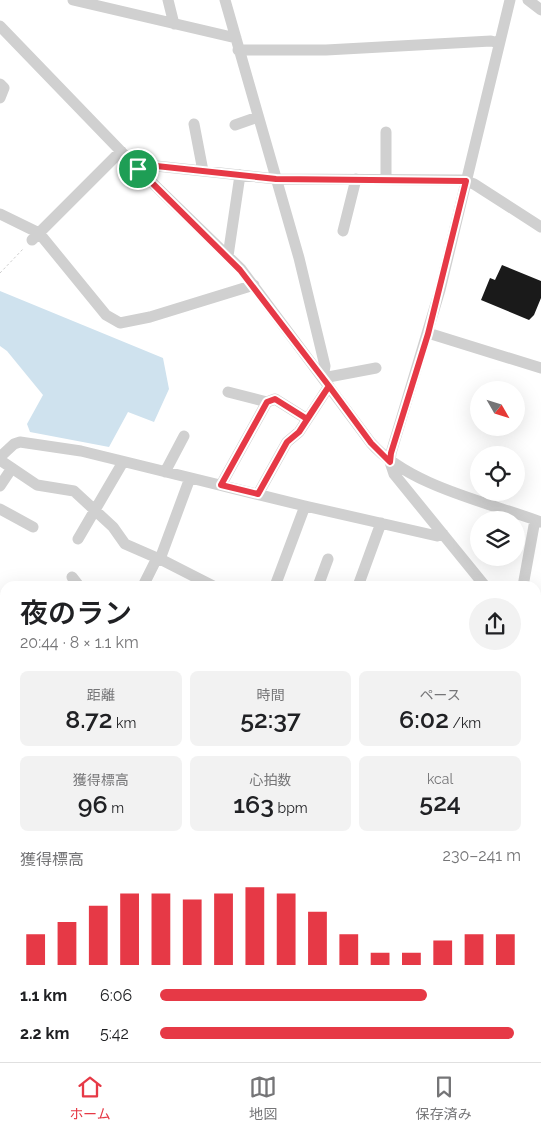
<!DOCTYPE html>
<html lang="ja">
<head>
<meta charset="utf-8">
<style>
  :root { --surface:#fff; --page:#f2f2f2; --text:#202124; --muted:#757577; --line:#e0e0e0; --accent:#e63946 }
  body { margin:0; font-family:Raleway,"Noto Sans JP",sans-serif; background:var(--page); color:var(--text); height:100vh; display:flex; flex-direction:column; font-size:19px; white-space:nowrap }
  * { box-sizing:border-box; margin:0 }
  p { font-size:16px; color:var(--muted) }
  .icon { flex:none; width:28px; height:28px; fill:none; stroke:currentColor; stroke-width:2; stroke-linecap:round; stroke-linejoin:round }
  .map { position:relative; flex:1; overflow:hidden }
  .side { position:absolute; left:0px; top:581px; width:541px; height:481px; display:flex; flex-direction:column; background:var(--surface); border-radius:15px 15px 0 0; box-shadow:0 5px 20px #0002 }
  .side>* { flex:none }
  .needle { width:32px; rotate:129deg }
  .controls { position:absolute; left:470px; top:381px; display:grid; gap:10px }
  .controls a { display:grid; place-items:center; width:55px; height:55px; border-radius:50%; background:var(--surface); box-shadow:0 5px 20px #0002; font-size:25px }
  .pin { position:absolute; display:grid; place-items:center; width:42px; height:42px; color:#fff; margin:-21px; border:2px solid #fff; border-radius:50%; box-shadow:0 1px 5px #0007 }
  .round { display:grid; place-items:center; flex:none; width:52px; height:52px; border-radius:26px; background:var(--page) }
  .head { display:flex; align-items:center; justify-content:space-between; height:85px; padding:0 20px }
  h1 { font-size:28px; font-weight:600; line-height:38px }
  .figures { display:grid; grid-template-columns:repeat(3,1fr); gap:8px; height:85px; padding:5px 20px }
  .figures div { display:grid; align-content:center; border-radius:8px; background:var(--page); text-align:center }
  .figures b { font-size:25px; font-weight:600 }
  .figures small { font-size:14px; font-weight:400 }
  .figures p { font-size:14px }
  .chart { height:140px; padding:10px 20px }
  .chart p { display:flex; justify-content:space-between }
  .chart svg { width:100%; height:90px; margin-top:5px; stroke:var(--accent); stroke-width:6 }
  ul { padding:0 20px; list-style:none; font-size:16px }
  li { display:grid; grid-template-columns:80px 60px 1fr; align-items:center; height:38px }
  li i { height:12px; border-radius:6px; background:var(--accent) }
  .dock { display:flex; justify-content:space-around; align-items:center; height:70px; border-top:1px solid var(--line); background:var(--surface); font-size:14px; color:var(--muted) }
  .dock a { display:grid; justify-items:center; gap:2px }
  .dock .current { color:var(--accent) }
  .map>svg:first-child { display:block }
</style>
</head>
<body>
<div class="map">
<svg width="541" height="1062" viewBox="0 0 541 1062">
  <rect width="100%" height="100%" fill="#fff"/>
  <path fill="#cfe2ee" d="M0,291L163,358L169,389L154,422L128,412L109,447L30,432L27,424L43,395L7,351L0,346Z"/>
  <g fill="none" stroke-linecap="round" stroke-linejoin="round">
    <path stroke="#cfe2ee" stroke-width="2.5" d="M536,752L541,754"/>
  </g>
  <path fill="#1a1a1a" d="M502,265L541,281V298L534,315L529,320L481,300L490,278L495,280Z"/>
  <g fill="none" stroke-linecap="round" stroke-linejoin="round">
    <path stroke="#cdcdcd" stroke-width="1" stroke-dasharray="2.5 2.5" stroke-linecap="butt" d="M0,273L24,248
      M0,1036L5,1041
      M0,1046L5,1051
      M11,1058L16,1062
      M22,1058L26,1062"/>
    <path stroke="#d0d0d0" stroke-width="11" d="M73,0L236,38
      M168,0L174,24
      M225,0L299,258L325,366L323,378L376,368
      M528,0L541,10
      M0,26L138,169L241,269L371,443C409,486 487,502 541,522
      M238,50H326L491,41L499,43
      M0,84L4,88L0,98
      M194,124L203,171
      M235,125L258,117
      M386,132V179
      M138,169L147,165L276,179L463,180L474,184L541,227
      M0,214L39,233L106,315L120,323L150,317L254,285
      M343,231L356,179
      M32,240L121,151
      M228,256L240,175
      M428,333L541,368
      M228,392L267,402
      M0,457L14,444L20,442L81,451L305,506L437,536L443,534
      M0,460L37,485L74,491L113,527L125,544L164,561L213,586
      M165,472L184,436
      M221,485L267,402L275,399L307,419
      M0,486L12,468
      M258,494L287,442L299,432L329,386
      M0,509L33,527
      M78,539L123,462
      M160,559L190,478
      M72,577L79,586
      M143,586L157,558
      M275,586L305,506
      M318,586L328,559
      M358,586L381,523
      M485,586L394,474L390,462L391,453L440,290L510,0
      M523,586L535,520
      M536,692L541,701
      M0,741L5,743
      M0,888L5,881
      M0,909L5,911
      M536,976L541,977
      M536,1048L541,1039
      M100,1058L108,1062
      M225,1058L231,1062
      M397,1058L407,1062
      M55,1062L59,1058
      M300,1062L302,1058
      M529,1062L531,1058"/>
    <path stroke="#ababab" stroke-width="14" d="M0,619L5,622
      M536,952L541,953"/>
    <path stroke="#888" stroke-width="2.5" stroke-dasharray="5 4" stroke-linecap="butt" d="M0,1020L5,1025
      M37,1058L41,1062"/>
  </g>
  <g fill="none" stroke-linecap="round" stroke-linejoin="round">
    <defs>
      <path id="route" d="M138,169L240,270L329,386L299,432L287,442L258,494L221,485L267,402L275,399L307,419L329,386L371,443L390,462L391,453L428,334L466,181L276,179L147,165L138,169"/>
    </defs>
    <use href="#route" stroke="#fff" stroke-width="10"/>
    <use href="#route" stroke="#e63946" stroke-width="6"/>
  </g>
</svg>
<div class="controls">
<a><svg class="needle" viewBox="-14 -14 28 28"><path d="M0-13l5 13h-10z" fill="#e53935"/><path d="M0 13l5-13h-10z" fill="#757577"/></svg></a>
<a><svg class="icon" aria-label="locate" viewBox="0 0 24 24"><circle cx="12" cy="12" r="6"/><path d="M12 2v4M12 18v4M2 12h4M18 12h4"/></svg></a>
<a><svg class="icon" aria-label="layers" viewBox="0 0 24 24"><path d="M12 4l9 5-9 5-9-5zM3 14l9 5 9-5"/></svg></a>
</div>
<div class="pin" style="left:138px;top:169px;background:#1e9e55"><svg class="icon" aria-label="arrive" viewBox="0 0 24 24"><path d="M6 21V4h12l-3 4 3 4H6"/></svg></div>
<section class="side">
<div class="head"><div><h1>夜のラン</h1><p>20:44 · 8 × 1.1 km</p></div><a class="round"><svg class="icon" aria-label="share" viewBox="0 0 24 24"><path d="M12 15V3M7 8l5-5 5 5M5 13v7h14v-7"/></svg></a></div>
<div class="figures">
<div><p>距離</p><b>8.72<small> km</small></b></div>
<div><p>時間</p><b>52:37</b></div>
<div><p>ペース</p><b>6:02<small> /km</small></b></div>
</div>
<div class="figures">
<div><p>獲得標高</p><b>96<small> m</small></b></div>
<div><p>心拍数</p><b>163<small> bpm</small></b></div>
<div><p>kcal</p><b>524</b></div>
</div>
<div class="chart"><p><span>獲得標高</span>230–241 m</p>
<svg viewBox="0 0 160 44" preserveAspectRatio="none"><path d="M5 44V29M15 44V23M25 44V15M35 44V9M45 44V9M55 44V12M65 44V9M75 44V6M85 44V9M95 44V18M105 44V29M115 44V38M125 44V38M135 44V32M145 44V29M155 44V29"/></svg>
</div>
<ul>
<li><b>1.1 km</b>6:06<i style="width:74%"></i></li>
<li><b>2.2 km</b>5:42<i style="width:98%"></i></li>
</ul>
</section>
</div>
<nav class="dock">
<a class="current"><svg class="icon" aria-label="home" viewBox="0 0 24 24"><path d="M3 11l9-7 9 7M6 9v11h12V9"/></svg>ホーム</a>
<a><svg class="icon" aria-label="map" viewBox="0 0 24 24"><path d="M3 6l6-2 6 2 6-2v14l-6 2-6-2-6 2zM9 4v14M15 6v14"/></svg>地図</a>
<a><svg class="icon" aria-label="saved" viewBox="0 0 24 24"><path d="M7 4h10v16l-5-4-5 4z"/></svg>保存済み</a>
</nav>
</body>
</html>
